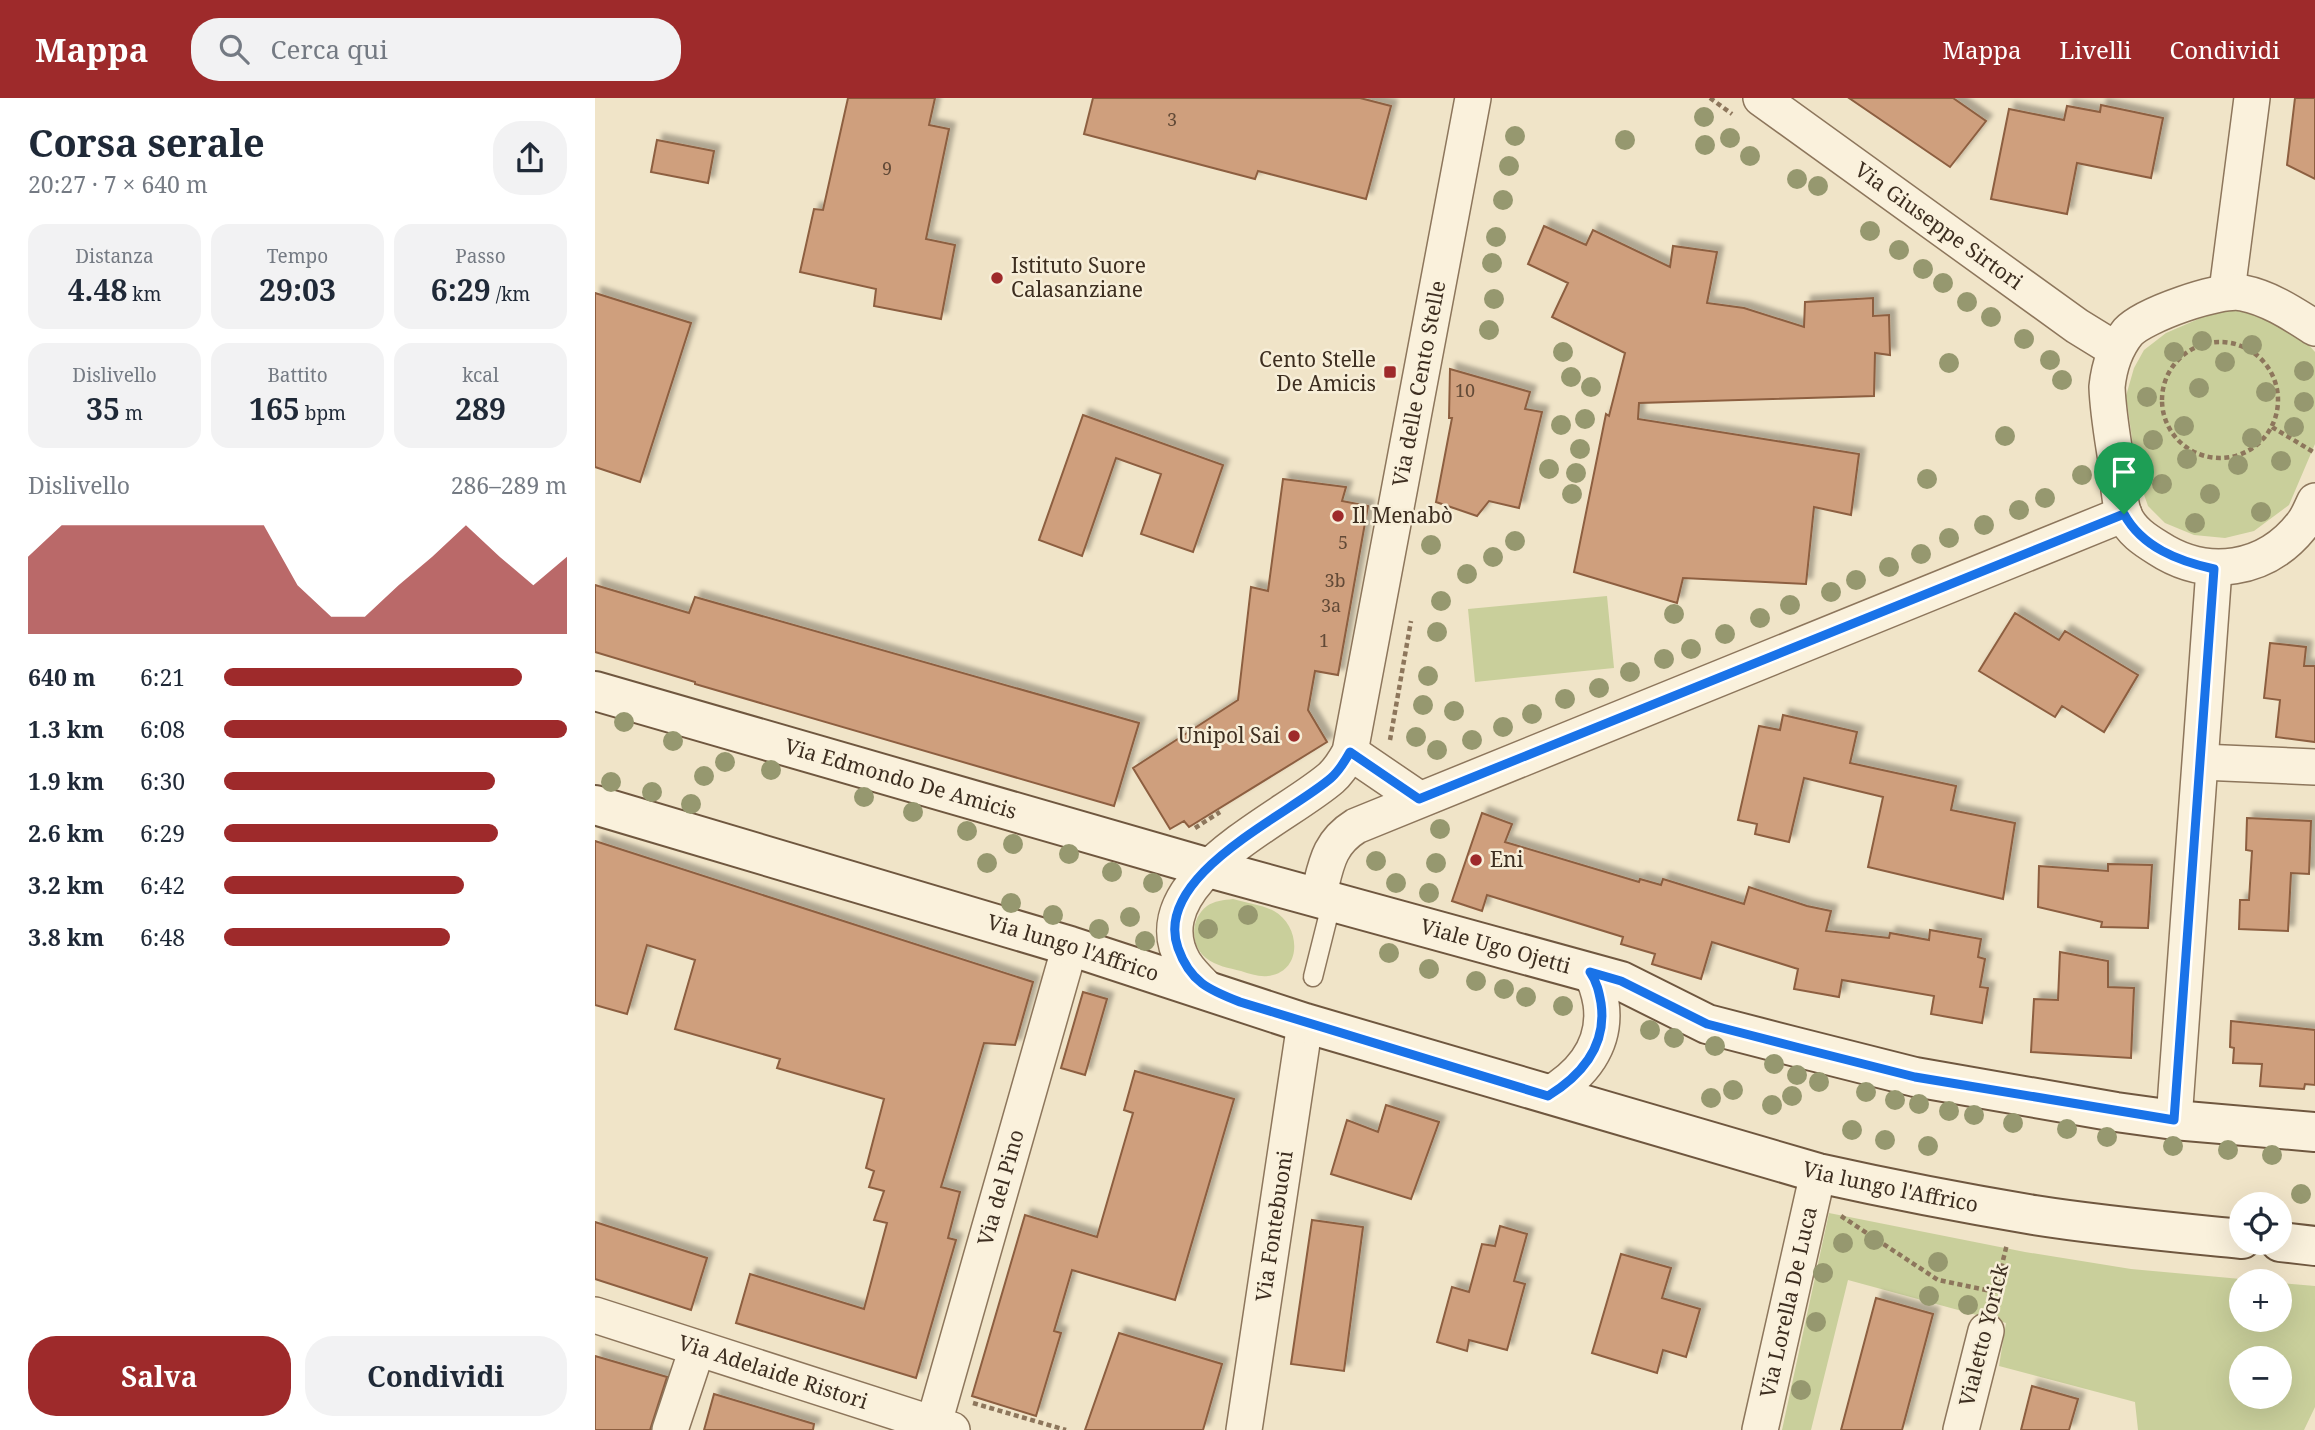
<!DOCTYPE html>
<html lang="it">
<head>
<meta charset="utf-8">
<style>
  :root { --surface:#fff; --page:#f2f2f3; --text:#1f2937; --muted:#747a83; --accent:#9e2a2b }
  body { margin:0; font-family:"Noto Serif",serif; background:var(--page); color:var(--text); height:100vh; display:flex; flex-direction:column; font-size:26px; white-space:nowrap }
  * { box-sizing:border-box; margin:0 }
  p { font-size:23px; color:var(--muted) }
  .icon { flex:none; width:38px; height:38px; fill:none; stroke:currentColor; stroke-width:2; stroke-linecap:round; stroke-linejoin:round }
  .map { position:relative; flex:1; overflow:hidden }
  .side { display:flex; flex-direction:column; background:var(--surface); width:595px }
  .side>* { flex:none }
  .fabs { position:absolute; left:1634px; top:1094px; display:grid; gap:14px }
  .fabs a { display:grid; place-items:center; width:63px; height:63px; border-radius:50%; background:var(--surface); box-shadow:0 7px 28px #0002; font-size:35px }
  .pin { position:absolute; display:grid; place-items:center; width:60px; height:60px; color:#fff; margin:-72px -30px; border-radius:50% 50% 50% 0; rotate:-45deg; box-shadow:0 0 7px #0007 }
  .pin .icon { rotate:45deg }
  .round { display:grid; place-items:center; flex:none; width:74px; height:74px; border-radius:28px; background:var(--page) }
  .head { display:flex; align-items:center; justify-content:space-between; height:119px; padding:0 28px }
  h1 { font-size:38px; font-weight:700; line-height:52px }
  .metrics { display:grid; grid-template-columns:repeat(3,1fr); gap:10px; height:119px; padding:7px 28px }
  .metrics div { display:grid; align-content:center; border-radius:18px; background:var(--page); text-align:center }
  .metrics b { font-size:30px; font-weight:700 }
  .metrics small { font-size:19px; font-weight:400 }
  .metrics p { font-size:19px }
  .chart { height:196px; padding:14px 28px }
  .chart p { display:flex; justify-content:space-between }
  .chart svg { width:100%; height:126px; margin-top:7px; fill:var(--accent); opacity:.7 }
  .primary-button { display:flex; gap:14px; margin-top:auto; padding:14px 28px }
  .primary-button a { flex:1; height:80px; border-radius:28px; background:var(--accent); color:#fff; font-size:28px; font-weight:700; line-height:80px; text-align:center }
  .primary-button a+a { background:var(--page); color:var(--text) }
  ul { padding:0 28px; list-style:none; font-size:23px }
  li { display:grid; grid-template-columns:112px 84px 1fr; align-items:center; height:52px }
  li i { height:18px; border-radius:9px; background:var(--accent) }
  header { display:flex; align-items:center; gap:42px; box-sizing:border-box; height:98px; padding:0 35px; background:var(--accent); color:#fff }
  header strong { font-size:33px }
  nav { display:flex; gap:38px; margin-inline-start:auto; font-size:24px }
  .search { width:490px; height:63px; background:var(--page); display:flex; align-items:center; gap:18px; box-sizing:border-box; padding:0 24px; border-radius:28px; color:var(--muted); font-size:26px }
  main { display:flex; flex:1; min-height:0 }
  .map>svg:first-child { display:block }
</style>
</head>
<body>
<header>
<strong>Mappa</strong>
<div class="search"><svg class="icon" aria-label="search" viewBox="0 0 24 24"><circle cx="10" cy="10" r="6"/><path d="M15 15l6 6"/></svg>Cerca qui</div>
<nav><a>Mappa</a><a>Livelli</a><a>Condividi</a></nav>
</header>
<main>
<section class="side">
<div class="head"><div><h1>Corsa serale</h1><p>20:27 · 7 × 640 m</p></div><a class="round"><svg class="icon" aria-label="share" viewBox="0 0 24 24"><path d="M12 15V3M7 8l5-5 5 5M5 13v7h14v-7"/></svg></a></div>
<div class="metrics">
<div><p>Distanza</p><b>4.48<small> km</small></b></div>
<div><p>Tempo</p><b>29:03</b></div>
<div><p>Passo</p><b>6:29<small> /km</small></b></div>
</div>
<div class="metrics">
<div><p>Dislivello</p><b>35<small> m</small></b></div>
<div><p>Battito</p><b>165<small> bpm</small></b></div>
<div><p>kcal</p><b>289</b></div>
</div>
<div class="chart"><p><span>Dislivello</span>286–289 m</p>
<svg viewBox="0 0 160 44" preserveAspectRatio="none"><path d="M0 44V17L10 6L20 6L30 6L40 6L50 6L60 6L70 6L80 27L90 38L100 38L110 27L120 17L130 6L140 17L150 27L160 17V44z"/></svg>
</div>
<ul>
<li><b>640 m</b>6:21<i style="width:87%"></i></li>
<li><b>1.3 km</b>6:08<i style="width:100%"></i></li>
<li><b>1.9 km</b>6:30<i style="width:79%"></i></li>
<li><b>2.6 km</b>6:29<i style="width:80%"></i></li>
<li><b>3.2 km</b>6:42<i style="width:70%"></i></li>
<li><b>3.8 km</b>6:48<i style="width:66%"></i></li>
</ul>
<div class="primary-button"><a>Salva</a><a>Condividi</a></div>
</section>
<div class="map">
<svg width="1720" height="1332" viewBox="0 0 1720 1332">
  <defs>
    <filter id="shadow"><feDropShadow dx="6" dy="-6" stdDeviation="2" flood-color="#0004"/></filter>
  </defs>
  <rect width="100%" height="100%" fill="#f0e4c8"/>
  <path fill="#c9cf9b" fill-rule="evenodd" d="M1637,212C1672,218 1696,227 1720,254V346L1694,407L1659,433L1630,440L1599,437L1570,425L1553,408L1546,388L1539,354L1531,298L1539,270L1549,252L1571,235L1608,219Z
    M1012,498L1019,570L880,584L873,511Z
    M638,801C651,805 668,807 679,813C706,828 708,874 673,878C664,879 655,876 646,873C634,870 621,868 611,860C595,847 595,821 612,808C619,803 629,802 638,801Z
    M1234,1115L1430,1154L1536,1171L1668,1183H1647V1222H1685V1185L1720,1188V1309L1709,1332H1543L1540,1304L1404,1268L1411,1225L1253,1182L1216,1332H1187ZM1647,1260H1685V1298H1647Z"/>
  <path fill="#cf9f7d" stroke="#8d5f41" stroke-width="2" filter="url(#shadow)" d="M253,0H340L334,27L354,31L331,141L360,147L346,221L279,208L281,191L205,174L219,111L228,112Z
    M498,0H765L796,8L771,101L663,73L660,81L489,36Z
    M1254,0H1358L1391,23L1355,69Z
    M1700,0H1720V81L1692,67Z
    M1506,7L1568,20L1556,80L1482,65L1472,116L1396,101L1414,11L1469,22L1472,8L1505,14Z
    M62,42L119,53L113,85L56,74Z
    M949,128L991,147L998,132L1075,169L1078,148L1122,154L1112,205L1149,210L1209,229L1210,204L1278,200V218L1294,217L1295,257L1280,255L1279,298L1044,305L1043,321L1264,356L1256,417L1219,409L1211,486L1088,480L1082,505L979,474L1011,316L1014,318L1030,255L957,219L973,185L933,166Z
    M0,195L96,225L45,384L0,369Z
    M855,271L935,294L930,311L947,314L924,410L894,403L882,418L841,404L857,320H854Z
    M488,317L628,367L598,454L546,436L566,376L521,360L487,458L444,442Z
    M688,381L751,389L747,403L773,408L743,577L720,573L713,612L732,644L594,729L589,723L575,731L538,670L643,602L656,489L673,493Z
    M0,487L94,515L100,499L544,625L519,708L100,586V584L0,554Z
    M1420,515L1464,542L1470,533L1543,577L1509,634L1467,608L1460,619L1384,573Z
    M1675,545L1711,549L1709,568H1720V644L1681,639L1685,602L1669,600Z
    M1188,617L1262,634L1255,665L1361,688L1356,712L1420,725L1408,801L1273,769L1288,699L1209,680L1194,744L1160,736L1162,726L1143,722L1164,628L1185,632Z
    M887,715L917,726L910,744L1044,784L1045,781L1066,787L1068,781L1149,806L1154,789L1212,808L1236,813L1231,833L1294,840L1295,835L1334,842L1335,832L1386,841L1383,859L1390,861L1385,889L1393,890L1387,925L1336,916L1339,898L1247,882L1244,899L1199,891L1203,871L1117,844L1106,881L1057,866L1060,856L1026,846L1028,839L892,797L887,813L857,803Z
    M1652,720L1716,723L1714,776L1696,775L1693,833L1644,831L1645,802H1654L1657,753L1651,752Z
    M0,743L438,884L420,947L389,945L367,1019L346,1089L365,1094L353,1140L361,1142L321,1280L141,1225L155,1176L269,1211L292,1125L279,1122L289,1093L274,1089L279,1073L271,1070L289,1001L182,970L185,961L80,931L100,862L52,847L32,916L0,907Z
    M1513,766L1557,767L1553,830L1506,829L1507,824L1443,809L1444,768L1513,773Z
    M1465,854L1513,863V889L1539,890L1536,960L1436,954L1439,901L1463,902Z
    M488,894L512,901L490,977L466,970Z
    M1636,923L1720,932V987L1710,986L1709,991L1665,988L1667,966L1638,965L1639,950L1635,949Z
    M540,973L639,1001L580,1202L477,1172L459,1233L466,1235L441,1318L377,1298L430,1117L502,1139L538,1015L529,1012Z
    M791,1007L844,1024L816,1101L736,1076L752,1022L783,1034Z
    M717,1122L768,1129L749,1273L696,1266Z
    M0,1124L112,1160L96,1212L0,1181Z
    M905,1128L932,1136L919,1183L930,1186L912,1252L874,1242L872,1253L842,1244L857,1189L874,1194L887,1146L900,1148Z
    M1026,1156L1076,1170L1067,1200L1105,1211L1091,1259L1068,1252L1062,1275L997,1255Z
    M1281,1200L1338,1216L1307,1332H1246Z
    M524,1235L627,1266L608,1332H490Z
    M0,1258L72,1279L55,1332H0Z
    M1437,1288L1483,1301L1474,1332H1426Z
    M119,1296L219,1326L218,1332H109Z"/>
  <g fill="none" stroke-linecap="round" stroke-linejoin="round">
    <defs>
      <path id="service" d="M718,879L737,803"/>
      <g id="minor">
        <path id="s1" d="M1166,0L1482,228L1521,252"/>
        <path d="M1632,193L1657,0"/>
        <path d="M1720,230C1698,216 1674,200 1648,195C1624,190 1549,217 1533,234C1520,250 1514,269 1512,289C1513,316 1518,342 1522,369C1523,384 1524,403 1529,417C1536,433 1550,442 1563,450C1612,482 1671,473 1707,427C1713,420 1716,411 1720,403"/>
        <path d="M755,654L824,701"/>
        <path d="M1606,664L1720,669"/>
        <path d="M723,799C731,769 732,746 761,728L1529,416"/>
        <path id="s2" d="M614,893C605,884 596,876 589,865C542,784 689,721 736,680C744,673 750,663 755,654L878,0"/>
        <path d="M953,997C987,977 1012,947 1006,905C1004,894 1002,884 995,875"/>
        <path d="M1579,1022L1619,471"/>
        <path id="s3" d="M0,1217L357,1332"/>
        <path d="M75,1332L102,1251"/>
        <path id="s4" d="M337,1332L475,848"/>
        <path id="s5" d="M649,1332L710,925"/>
        <path id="s6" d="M1165,1332L1223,1075"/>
        <path d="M1366,1332L1391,1233"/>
      </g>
      <g id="secondary">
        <path id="s7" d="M0,593L614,770L1026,883L1112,926L1205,950L1320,979L1521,1014L1579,1022L1720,1034"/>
        <path id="s8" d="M0,707L475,848L710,925L1223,1075C1295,1091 1367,1105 1439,1117C1508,1128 1577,1134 1647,1141"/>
        <path d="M1685,1144L1720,1148"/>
      </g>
    </defs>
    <use href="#service" stroke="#8d765c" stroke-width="21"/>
    <use href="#minor" stroke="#8d765c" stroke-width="38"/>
    <use href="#secondary" stroke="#6f573f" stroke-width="42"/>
    <path stroke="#8d765c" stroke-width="4.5" stroke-dasharray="5 3.5" stroke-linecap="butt" d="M1115,0L1137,16
      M1567 302a58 58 0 1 1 116 0a58 58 0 1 1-116 0Z
      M1677,329L1720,355
      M795,642L816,523
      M600,730L625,714
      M1246,1118L1343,1182L1401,1194
      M1400,1195L1412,1146
      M378,1305L471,1332"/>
    <use href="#service" stroke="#faf1dc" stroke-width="18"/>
    <use href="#minor" stroke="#faf1dc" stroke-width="35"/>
    <use href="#secondary" stroke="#faf1dc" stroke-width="38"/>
  </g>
  <g fill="#96986f">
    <circle cx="1109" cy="19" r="10"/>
    <circle cx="920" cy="38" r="10"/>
    <circle cx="1135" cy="40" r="10"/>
    <circle cx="1030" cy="42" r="10"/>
    <circle cx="1110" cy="47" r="10"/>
    <circle cx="1155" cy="58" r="10"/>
    <circle cx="914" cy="68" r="10"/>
    <circle cx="1202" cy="81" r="10"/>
    <circle cx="1223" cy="88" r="10"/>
    <circle cx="908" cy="102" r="10"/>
    <circle cx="1275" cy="133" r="10"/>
    <circle cx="901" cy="139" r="10"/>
    <circle cx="1304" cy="152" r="10"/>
    <circle cx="897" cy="165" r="10"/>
    <circle cx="1328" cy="171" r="10"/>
    <circle cx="1348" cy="185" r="10"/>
    <circle cx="899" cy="201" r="10"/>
    <circle cx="1372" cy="204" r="10"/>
    <circle cx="1396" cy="219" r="10"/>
    <circle cx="894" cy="232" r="10"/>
    <circle cx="1429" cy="241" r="10"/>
    <circle cx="1607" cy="243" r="10"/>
    <circle cx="1657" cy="247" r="10"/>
    <circle cx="968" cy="254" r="10"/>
    <circle cx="1579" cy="254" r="10"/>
    <circle cx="1455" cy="262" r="10"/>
    <circle cx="1630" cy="264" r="10"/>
    <circle cx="1354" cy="265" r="10"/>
    <circle cx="1709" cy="273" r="10"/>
    <circle cx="976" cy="279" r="10"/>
    <circle cx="1467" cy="282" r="10"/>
    <circle cx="996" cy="289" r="10"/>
    <circle cx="1604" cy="290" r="10"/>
    <circle cx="1671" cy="294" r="10"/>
    <circle cx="1552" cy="299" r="10"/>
    <circle cx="1709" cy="304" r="10"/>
    <circle cx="990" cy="321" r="10"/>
    <circle cx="966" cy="327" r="10"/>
    <circle cx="1589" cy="328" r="10"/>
    <circle cx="1699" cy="329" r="10"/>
    <circle cx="1410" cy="338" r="10"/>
    <circle cx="1657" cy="340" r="10"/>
    <circle cx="1558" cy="342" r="10"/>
    <circle cx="985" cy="351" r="10"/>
    <circle cx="1592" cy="361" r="10"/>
    <circle cx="1686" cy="363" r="10"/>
    <circle cx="1643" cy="367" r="10"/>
    <circle cx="954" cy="371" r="10"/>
    <circle cx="981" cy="375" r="10"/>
    <circle cx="1487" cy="377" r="10"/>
    <circle cx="1332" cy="381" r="10"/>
    <circle cx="1567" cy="386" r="10"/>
    <circle cx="977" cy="396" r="10"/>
    <circle cx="1615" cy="396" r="10"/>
    <circle cx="1450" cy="400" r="10"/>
    <circle cx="1424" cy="412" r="10"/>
    <circle cx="1666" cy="414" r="10"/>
    <circle cx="1600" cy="425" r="10"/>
    <circle cx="1389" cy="427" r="10"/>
    <circle cx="1354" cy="440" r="10"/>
    <circle cx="920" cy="443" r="10"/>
    <circle cx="836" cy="447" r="10"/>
    <circle cx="1326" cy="456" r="10"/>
    <circle cx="898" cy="459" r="10"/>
    <circle cx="1294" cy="469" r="10"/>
    <circle cx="872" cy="476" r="10"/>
    <circle cx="1261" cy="482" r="10"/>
    <circle cx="1236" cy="494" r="10"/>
    <circle cx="846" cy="503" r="10"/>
    <circle cx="1195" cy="507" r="10"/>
    <circle cx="1079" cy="516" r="10"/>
    <circle cx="1165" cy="520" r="10"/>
    <circle cx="842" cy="534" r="10"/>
    <circle cx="1130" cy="536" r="10"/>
    <circle cx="1096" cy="551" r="10"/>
    <circle cx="1069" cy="561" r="10"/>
    <circle cx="1035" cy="574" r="10"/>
    <circle cx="833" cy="578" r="10"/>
    <circle cx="1004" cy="590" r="10"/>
    <circle cx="970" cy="601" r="10"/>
    <circle cx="828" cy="607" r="10"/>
    <circle cx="859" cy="613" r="10"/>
    <circle cx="937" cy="616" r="10"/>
    <circle cx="29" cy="624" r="10"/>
    <circle cx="908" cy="629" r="10"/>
    <circle cx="821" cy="639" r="10"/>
    <circle cx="877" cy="642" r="10"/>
    <circle cx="78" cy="643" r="10"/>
    <circle cx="842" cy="652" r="10"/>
    <circle cx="130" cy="664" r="10"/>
    <circle cx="176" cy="672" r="10"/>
    <circle cx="109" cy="678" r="10"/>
    <circle cx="16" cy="684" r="10"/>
    <circle cx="57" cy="694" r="10"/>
    <circle cx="269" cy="699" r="10"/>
    <circle cx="96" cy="706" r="10"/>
    <circle cx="318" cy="714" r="10"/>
    <circle cx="845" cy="731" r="10"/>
    <circle cx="372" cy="733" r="10"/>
    <circle cx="418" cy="746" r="10"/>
    <circle cx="474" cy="756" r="10"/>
    <circle cx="781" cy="763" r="10"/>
    <circle cx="392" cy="765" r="10"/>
    <circle cx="841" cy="765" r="10"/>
    <circle cx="517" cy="774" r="10"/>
    <circle cx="558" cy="785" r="10"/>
    <circle cx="801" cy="785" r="10"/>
    <circle cx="834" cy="795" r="10"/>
    <circle cx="416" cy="805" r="10"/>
    <circle cx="458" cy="817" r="10"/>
    <circle cx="653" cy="817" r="10"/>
    <circle cx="535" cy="819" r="10"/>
    <circle cx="504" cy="831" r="10"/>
    <circle cx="613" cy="831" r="10"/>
    <circle cx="550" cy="843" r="10"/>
    <circle cx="794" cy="855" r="10"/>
    <circle cx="834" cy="871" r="10"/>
    <circle cx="881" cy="883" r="10"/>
    <circle cx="909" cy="891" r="10"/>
    <circle cx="931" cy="899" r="10"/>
    <circle cx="968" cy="908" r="10"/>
    <circle cx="1055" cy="932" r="10"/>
    <circle cx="1079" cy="940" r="10"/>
    <circle cx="1120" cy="948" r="10"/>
    <circle cx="1179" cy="966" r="10"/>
    <circle cx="1202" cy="977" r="10"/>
    <circle cx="1224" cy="984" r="10"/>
    <circle cx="1138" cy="992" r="10"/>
    <circle cx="1271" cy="994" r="10"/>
    <circle cx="1197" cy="998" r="10"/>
    <circle cx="1116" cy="1000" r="10"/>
    <circle cx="1300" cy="1002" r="10"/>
    <circle cx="1324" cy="1006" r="10"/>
    <circle cx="1177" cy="1007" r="10"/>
    <circle cx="1354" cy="1013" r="10"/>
    <circle cx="1379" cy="1017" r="10"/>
    <circle cx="1418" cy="1025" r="10"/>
    <circle cx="1472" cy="1031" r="10"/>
    <circle cx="1257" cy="1032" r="10"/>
    <circle cx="1512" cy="1039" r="10"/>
    <circle cx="1290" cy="1042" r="10"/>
    <circle cx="1333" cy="1048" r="10"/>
    <circle cx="1578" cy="1048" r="10"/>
    <circle cx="1633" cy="1052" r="10"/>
    <circle cx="1677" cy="1057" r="10"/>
    <circle cx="1706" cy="1096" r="10"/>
    <circle cx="1279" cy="1142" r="10"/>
    <circle cx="1248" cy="1145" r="10"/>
    <circle cx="1343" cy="1164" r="10"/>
    <circle cx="1228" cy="1175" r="10"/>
    <circle cx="1334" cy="1198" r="10"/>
    <circle cx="1373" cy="1207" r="10"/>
    <circle cx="1221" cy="1224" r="10"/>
    <circle cx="1206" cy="1292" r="10"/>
  </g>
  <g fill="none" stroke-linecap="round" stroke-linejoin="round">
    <defs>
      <path id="route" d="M1529,416C1547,449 1583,463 1619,471L1579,1022L1320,979L1205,950L1112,926L1026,883L995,874C1002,884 1004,894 1006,905C1012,947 987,977 953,998L645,904C614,892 595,884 583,850C557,777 692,718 736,680C744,673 750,663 755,654L824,701Z"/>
    </defs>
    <use href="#route" stroke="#fff" stroke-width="14"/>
    <use href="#route" stroke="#1a73e8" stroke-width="9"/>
  </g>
  <g fill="#9e2a2b" stroke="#f7eed8" stroke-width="2.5">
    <circle cx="402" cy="180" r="7"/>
    <rect x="788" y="267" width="14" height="14" rx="3.5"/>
    <circle cx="743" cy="418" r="7"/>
    <circle cx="699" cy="638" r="7"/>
    <circle cx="881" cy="762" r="7"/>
  </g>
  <g text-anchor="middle" stroke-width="5" stroke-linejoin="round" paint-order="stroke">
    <g font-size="18" fill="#624a37">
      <text x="577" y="28">3</text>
      <text x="292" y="77">9</text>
      <text x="870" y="299">10</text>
      <text x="748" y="451">5</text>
      <text x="740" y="489">3b</text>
      <text x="736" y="514">3a</text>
      <text x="729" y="549">1</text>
    </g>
    <g font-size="21" fill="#3d2e20" stroke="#f7eed8">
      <text dy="7" stroke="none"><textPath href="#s1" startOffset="219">Via Giuseppe Sirtori</textPath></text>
      <text dy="7" stroke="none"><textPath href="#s2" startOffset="704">Via delle Cento Stelle</textPath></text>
      <text dy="7" stroke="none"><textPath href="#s7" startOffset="318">Via Edmondo De Amicis</textPath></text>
      <text dy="7" stroke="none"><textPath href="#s7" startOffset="936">Viale Ugo Ojetti</textPath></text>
      <text dy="7" stroke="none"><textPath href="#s8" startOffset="499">Via lungo l'Affrico</textPath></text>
      <text dy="7" stroke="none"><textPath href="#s8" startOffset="1351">Via lungo l'Affrico</textPath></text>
      <text dy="7" stroke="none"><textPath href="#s4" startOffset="252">Via del Pino</textPath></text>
      <text dy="7" stroke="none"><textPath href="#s5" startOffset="206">Via Fontebuoni</textPath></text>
      <text dy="7" stroke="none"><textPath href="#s6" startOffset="131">Via Lorella De Luca</textPath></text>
      <text transform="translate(1389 1237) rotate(-76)" y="7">Vialetto Yorick</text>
      <text dy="7" stroke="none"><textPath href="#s3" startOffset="187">Via Adelaide Ristori</textPath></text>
    </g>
    <g font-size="21" fill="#3d2e20" stroke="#f7eed8" text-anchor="start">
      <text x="416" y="175">Istituto Suore<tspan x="416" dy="24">Calasanziane</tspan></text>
      <text x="781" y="269" text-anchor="end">Cento Stelle<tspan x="781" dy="24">De Amicis</tspan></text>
      <text x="757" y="425">Il Menabò</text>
      <text x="685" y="645" text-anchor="end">Unipol Sai</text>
      <text x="895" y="769">Eni</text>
    </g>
  </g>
</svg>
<div class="fabs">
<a><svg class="icon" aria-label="locate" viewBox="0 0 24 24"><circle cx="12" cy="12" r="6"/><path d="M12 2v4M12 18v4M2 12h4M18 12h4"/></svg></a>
<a>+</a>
<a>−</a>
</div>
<div class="pin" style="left:1529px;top:416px;background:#1e9e55"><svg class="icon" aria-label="arrive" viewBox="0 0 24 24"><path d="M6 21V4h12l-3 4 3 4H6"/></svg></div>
</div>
</main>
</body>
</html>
